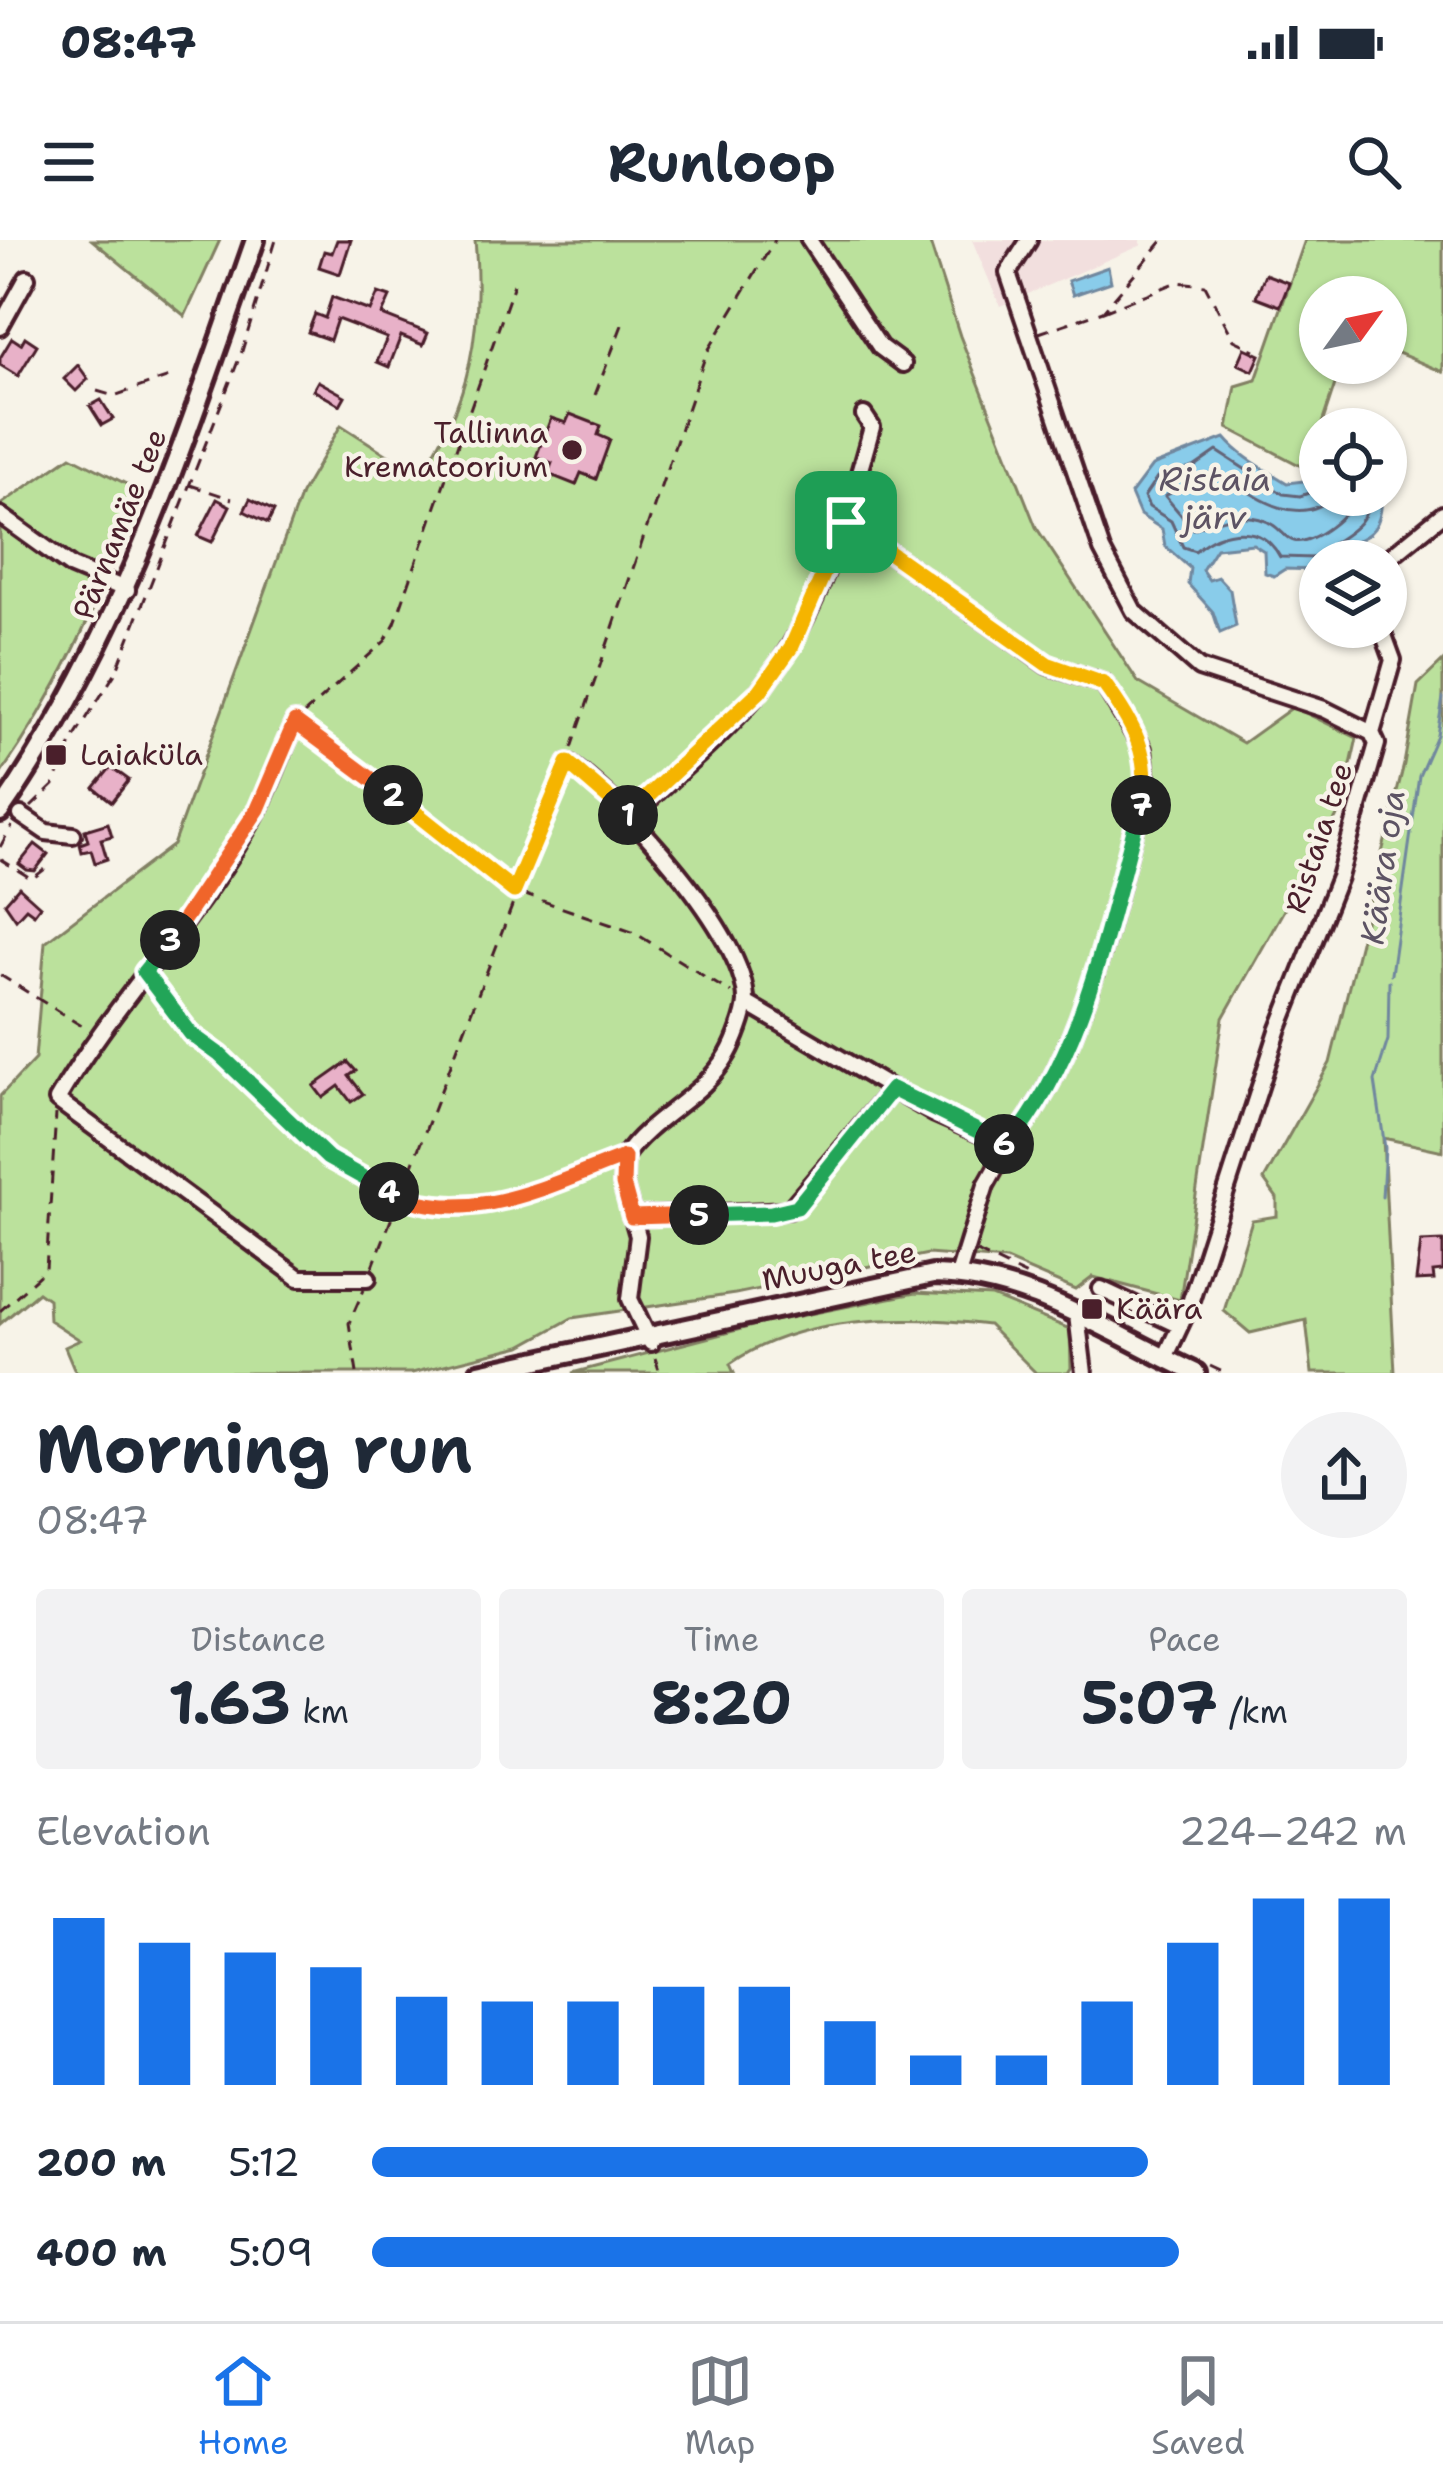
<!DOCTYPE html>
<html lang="en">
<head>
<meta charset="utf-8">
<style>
  :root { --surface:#fff; --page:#f2f2f3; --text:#1f2937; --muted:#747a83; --line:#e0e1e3; --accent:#1a73e8 }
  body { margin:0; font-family:"Shantell Sans",sans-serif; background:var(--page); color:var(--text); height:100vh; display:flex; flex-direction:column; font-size:45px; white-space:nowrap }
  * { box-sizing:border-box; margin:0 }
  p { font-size:39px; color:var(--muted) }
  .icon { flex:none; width:66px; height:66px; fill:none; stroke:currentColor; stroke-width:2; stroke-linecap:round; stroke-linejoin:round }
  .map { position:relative; height:1133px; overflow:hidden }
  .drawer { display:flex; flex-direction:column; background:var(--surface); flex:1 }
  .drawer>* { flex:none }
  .needle { width:78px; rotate:57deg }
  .fabs { position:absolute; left:1299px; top:36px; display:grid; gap:24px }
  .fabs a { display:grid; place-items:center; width:108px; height:108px; border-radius:50%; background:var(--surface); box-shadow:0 3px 9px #0004; font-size:60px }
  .pin { position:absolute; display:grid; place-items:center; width:102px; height:102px; color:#fff; margin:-51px; border-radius:24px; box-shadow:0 6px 18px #0006 }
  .km { position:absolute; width:60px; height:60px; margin:-30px; border-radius:50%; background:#222; color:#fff; font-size:33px; line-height:60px; text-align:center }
  .round { display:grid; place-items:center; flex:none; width:126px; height:126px; border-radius:63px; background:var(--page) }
  .head { display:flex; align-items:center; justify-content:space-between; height:204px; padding:0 36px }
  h1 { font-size:66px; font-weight:700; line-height:90px }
  .figures { display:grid; grid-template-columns:repeat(3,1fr); gap:18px; height:204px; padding:12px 36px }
  .figures div { display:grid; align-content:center; border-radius:12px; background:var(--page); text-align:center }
  .figures b { font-size:60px; font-weight:700 }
  .figures small { font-size:33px; font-weight:400 }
  .figures p { font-size:33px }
  .chart { height:336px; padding:24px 36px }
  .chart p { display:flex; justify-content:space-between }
  .chart svg { width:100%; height:216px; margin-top:12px; stroke:var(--accent); stroke-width:6 }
  ul { padding:0 36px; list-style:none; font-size:39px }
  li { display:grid; grid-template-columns:192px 144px 1fr; align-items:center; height:90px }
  li i { height:30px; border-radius:15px; background:var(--accent) }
  .status { display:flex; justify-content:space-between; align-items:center; height:84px; padding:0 60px; background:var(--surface); direction:ltr }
  .status svg { height:33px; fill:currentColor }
  header { display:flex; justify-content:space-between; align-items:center; height:156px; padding:0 36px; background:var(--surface); font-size:54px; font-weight:700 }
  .menu { display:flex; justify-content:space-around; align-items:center; height:168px; border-top:3px solid var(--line); background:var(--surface); font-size:33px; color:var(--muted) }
  .menu a { display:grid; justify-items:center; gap:6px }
  .menu .on { color:var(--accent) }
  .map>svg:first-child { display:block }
</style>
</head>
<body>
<div class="status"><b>08:47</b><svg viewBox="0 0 49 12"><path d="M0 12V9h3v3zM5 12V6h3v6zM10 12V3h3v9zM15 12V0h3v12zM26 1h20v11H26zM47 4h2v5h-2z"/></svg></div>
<header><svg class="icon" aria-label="menu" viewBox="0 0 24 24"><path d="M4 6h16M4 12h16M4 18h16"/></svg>Runloop<svg class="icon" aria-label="search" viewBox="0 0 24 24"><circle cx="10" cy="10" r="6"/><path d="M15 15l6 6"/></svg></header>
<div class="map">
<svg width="1443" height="1133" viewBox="0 0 1443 1133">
  <rect width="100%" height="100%" fill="#f7f3e8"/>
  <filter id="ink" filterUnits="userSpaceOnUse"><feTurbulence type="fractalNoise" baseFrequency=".00833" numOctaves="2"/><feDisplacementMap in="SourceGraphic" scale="24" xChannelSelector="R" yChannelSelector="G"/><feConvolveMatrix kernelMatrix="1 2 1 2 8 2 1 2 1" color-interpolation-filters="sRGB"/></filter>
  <g filter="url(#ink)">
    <path fill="#f2dfde" d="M972,0H1140L1142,5L1000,66Z"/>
    <path fill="#bbe19c" stroke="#828064" stroke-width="3" d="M92,0H220L185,76Z
      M475,0H929L960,96L1036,287L1138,442L1243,503L1293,467L1357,498L1341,569L1223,778L1180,1060L1093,1037L1076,1050L1006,1020L928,1014L735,1054L572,1078L521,1106L412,1133H76L65,1107L80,1100L49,1080L48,1059L38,1052L0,1084V856L35,819L45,702L173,605L301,254L341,185L419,235C471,163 483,87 475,0Z
      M1305,0H1443V132L1386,108V57H1320V123H1342L1307,229L1228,188L1236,146L1256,140Z
      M71,216L140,251C105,351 61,448 0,535V265Z
      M1443,421V911L1383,898L1395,1133H1312L1306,1080L1250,1093L1224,1071L1252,980L1277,976V958L1264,940L1330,823L1404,524L1418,445Z
      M915,1053L992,1057L1070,1089L1071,1128L1068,1133H1036L988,1085C907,1075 800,1074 730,1124L734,1133H572L764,1083Z"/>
    <path fill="#89ccea" stroke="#70879e" stroke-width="3" d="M1108,27L1111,42L1073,55L1068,41Z
      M1225,198C1242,218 1265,229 1287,243L1312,240L1320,227V255H1382C1381,310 1352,291 1329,321H1320L1316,330L1285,329L1274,336L1265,333L1264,311L1253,304L1216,308L1202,330L1209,340L1218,337L1230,350L1236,386L1220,393L1213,372L1188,344L1190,328L1165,306L1162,289L1140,275L1131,254L1152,226Z"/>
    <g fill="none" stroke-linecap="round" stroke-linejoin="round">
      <path stroke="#636477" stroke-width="3" d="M1320,249L1300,256L1283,254L1217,211L1194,227L1157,238L1144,257L1149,267L1171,281L1183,307L1195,311C1222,288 1262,282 1280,317L1315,318C1336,296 1369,291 1370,255
        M1335,255C1296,293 1250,252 1216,230L1165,256L1193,289C1216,280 1249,269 1273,285C1281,290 1286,299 1294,301C1311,306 1354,273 1355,255"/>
      <path stroke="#70879e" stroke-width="3" d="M1391,734L1419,536L1437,495L1443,458
        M1382,957L1385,908L1375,841L1388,800L1389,741"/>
    </g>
    <path fill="#e8b1c8" stroke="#4a1f2b" stroke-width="3" d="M337,0H351L340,34L319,27L324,11L332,13Z
      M1265,34L1289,43L1280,66L1256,57Z
      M378,53L390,57L382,75L428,93L423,105L401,96L389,127L377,122L387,98L337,79L330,100L308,92L315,74L325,78L332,57L370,71Z
      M25,97L37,105L18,136L0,125V118L12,98L21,104Z
      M1245,108L1260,115L1253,131L1238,124Z
      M78,125L88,139L76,151L64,139Z
      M318,141L345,156L340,165L313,150Z
      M101,160L113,179L102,185L90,166Z
      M570,174L601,186L598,195L610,200L596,239L581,233L576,245L548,234L552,223L536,217L551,178L566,183Z
      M217,259L230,266L212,302L198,296Z
      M250,259L274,271L268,283L244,271Z
      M111,527L129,540L112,562L94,548Z
      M108,583L112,596L101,599L107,619L95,623L91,610L82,612L80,604L88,601L85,590Z
      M35,604L48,614L35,631L27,630L19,624Z
      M19,647L40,666L34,674L26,668L16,679L5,663Z
      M348,822L356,831L349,836L363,854L351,862L339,846L323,858L314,846Z
      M1443,1001V1031L1433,1032L1434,1040L1416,1041L1421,1002Z"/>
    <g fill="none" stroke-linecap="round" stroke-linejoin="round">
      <defs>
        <path id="minor" d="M809,0L880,107L903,124
          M1029,0L1008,33L1102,310L1134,371L1199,428L1324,469L1372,493L1377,504L1339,637L1278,791L1188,1069L1165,1118
          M0,87L27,38
          M0,275L72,327L127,350
          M846,282L1047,425L1104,444L1143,509L1147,543C1112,665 1090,806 1008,906
          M1385,321L1443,274
          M295,482C283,510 273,540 259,568C204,673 116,758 57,860L299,1038H368
          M1372,493L1393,420L1381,387
          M568,523C620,558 747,696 746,762C745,776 735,802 728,814C702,859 652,876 624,917L623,944L638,996L630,1059L651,1103
          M21,575L46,592L73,595
          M631,577C674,535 726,495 762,448C820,373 847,278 872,187L864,175
          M746,763L935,874L1008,906L986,945L958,1035
          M632,977L789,970L892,849
          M1101,1049L1180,1086
          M1077,1075L1084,1133"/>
        <path id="major" d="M0,572C122,397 185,199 255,0
          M479,1133L933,1035C1029,1036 1111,1094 1196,1133"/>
      </defs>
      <use href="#minor" stroke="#4a1f2b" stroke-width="22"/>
      <use href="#major" stroke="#4a1f2b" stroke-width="26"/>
      <path stroke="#4a1f2b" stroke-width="3" stroke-dasharray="12 9" stroke-linecap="butt" d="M1103,71L1178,42L1205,45L1234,100L1255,110
        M1039,93L1103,71L1163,0
        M97,151L114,156L169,137
        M595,155L622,85
        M190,245L232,259
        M303,475L385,401L395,383L514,44
        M305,489L514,651L635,693L731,753
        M572,508L706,114L775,0
        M31,567L54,545L72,501L116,432L242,111L276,0
        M0,607L12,586
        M0,619L32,639L49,626
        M0,735L85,788
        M153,743C202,807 355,966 439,969C497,971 554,942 608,923
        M977,1012L1033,1039
        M372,1029L563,534
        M0,1071L46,1029L56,874
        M655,1118L660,1133
        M1210,1126L1225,1133
        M357,1133L349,1083L364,1049"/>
      <use href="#minor" stroke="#f7f3e8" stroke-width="14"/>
      <use href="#major" stroke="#f7f3e8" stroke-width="16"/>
    </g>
  </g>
  <g fill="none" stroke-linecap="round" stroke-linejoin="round" filter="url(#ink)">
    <defs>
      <path id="split-1" d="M628,575L760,451L792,406L846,282"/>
      <path id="split-2" d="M393,555L514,651L568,523L628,575"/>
      <path id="split-3" d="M170,700L258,569L295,482L393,555"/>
      <path id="split-4" d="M170,700L144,732L191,794L220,815L328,918L389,952"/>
      <path id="split-5" d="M389,952C469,989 548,945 624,917L623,944L632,977L699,975"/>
      <path id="split-6" d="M699,975L771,973L797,967L892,849L1004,904"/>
      <path id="split-7" d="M1004,904L1008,906C1086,812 1108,680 1141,565"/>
      <path id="split-8" d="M846,282L1047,424L1104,444C1132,482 1154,518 1141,565"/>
    </defs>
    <use href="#split-1" stroke="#fff" stroke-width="24"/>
    <use href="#split-2" stroke="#fff" stroke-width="24"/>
    <use href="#split-3" stroke="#fff" stroke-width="24"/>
    <use href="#split-4" stroke="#fff" stroke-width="24"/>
    <use href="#split-5" stroke="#fff" stroke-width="24"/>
    <use href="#split-6" stroke="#fff" stroke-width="24"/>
    <use href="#split-7" stroke="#fff" stroke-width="24"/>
    <use href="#split-8" stroke="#fff" stroke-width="24"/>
    <use href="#split-1" stroke="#f5b400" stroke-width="15"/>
    <use href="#split-2" stroke="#f5b400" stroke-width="15"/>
    <use href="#split-3" stroke="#f0652b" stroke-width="15"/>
    <use href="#split-4" stroke="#22a559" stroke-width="15"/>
    <use href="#split-5" stroke="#f0652b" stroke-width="15"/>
    <use href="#split-6" stroke="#22a559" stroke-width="15"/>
    <use href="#split-7" stroke="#22a559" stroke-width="15"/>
    <use href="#split-8" stroke="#f5b400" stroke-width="15"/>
  </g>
  <g fill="#4a1f2b" stroke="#f7f3e8" stroke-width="4.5">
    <circle cx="572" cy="210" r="12"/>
    <rect x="44" y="503" width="24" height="24" rx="6"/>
    <rect x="1080" y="1057" width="24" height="24" rx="6"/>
  </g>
  <g text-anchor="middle" stroke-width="9" stroke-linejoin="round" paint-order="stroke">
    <g font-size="30" fill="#4a1f2b" stroke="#f7f3e8" text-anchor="start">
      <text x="548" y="203" text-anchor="end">Tallinna<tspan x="548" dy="34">Krematoorium</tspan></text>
      <text x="80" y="525">Laiaküla</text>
      <text x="1116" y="1079">Käära</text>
    </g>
    <g font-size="30" fill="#4a1f2b" stroke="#f7f3e8">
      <text transform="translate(120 284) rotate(-68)" y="10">Pärnamäe tee</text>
      <text transform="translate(1319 598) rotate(-72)" y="10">Ristaia tee</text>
      <text transform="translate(839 1026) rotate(-11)" y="10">Muuga tee</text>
    </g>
    <g font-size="33" font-style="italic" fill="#5d5364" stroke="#f7f3e8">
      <text x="1215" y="251">Ristaia<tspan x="1215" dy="38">järv</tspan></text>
      <text transform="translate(1382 627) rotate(-82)" y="12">Käära oja</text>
    </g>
  </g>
</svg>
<div class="fabs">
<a><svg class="needle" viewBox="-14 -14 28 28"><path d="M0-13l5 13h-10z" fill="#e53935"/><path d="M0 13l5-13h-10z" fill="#747a83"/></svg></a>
<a><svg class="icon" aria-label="locate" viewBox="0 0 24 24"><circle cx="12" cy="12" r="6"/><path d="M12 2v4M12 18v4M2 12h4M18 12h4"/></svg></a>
<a><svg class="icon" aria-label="layers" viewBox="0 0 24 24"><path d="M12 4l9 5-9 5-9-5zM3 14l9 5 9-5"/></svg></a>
</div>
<div class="pin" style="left:846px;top:282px;background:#1e9e55"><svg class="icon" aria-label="arrive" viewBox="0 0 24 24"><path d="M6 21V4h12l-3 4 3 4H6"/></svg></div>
<b class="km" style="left:628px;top:575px">1</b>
<b class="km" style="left:393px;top:555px">2</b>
<b class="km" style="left:170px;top:700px">3</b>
<b class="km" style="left:389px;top:952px">4</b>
<b class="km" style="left:699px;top:975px">5</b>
<b class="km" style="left:1004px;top:904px">6</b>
<b class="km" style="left:1141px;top:565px">7</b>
</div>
<section class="drawer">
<div class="head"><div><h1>Morning run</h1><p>08:47</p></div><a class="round"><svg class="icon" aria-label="share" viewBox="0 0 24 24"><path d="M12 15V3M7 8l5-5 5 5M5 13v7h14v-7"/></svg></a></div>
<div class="figures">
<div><p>Distance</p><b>1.63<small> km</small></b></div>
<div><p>Time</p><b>8:20</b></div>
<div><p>Pace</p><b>5:07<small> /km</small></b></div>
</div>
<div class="chart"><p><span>Elevation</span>224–242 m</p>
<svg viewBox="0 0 160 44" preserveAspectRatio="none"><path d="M5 44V10M15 44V15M25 44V17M35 44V20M45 44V26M55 44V27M65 44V27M75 44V24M85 44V24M95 44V31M105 44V38M115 44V38M125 44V27M135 44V15M145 44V6M155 44V6"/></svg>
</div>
<ul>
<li><b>200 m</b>5:12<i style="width:75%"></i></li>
<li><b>400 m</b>5:09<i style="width:78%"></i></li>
</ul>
</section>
<nav class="menu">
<a class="on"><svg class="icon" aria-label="home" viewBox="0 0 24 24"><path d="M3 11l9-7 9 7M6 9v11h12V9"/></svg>Home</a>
<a><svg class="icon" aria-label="map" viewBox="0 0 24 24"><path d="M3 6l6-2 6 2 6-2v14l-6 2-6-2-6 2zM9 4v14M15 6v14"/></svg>Map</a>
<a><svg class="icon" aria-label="saved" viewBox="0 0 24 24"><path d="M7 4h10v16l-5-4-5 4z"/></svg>Saved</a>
</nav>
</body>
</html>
